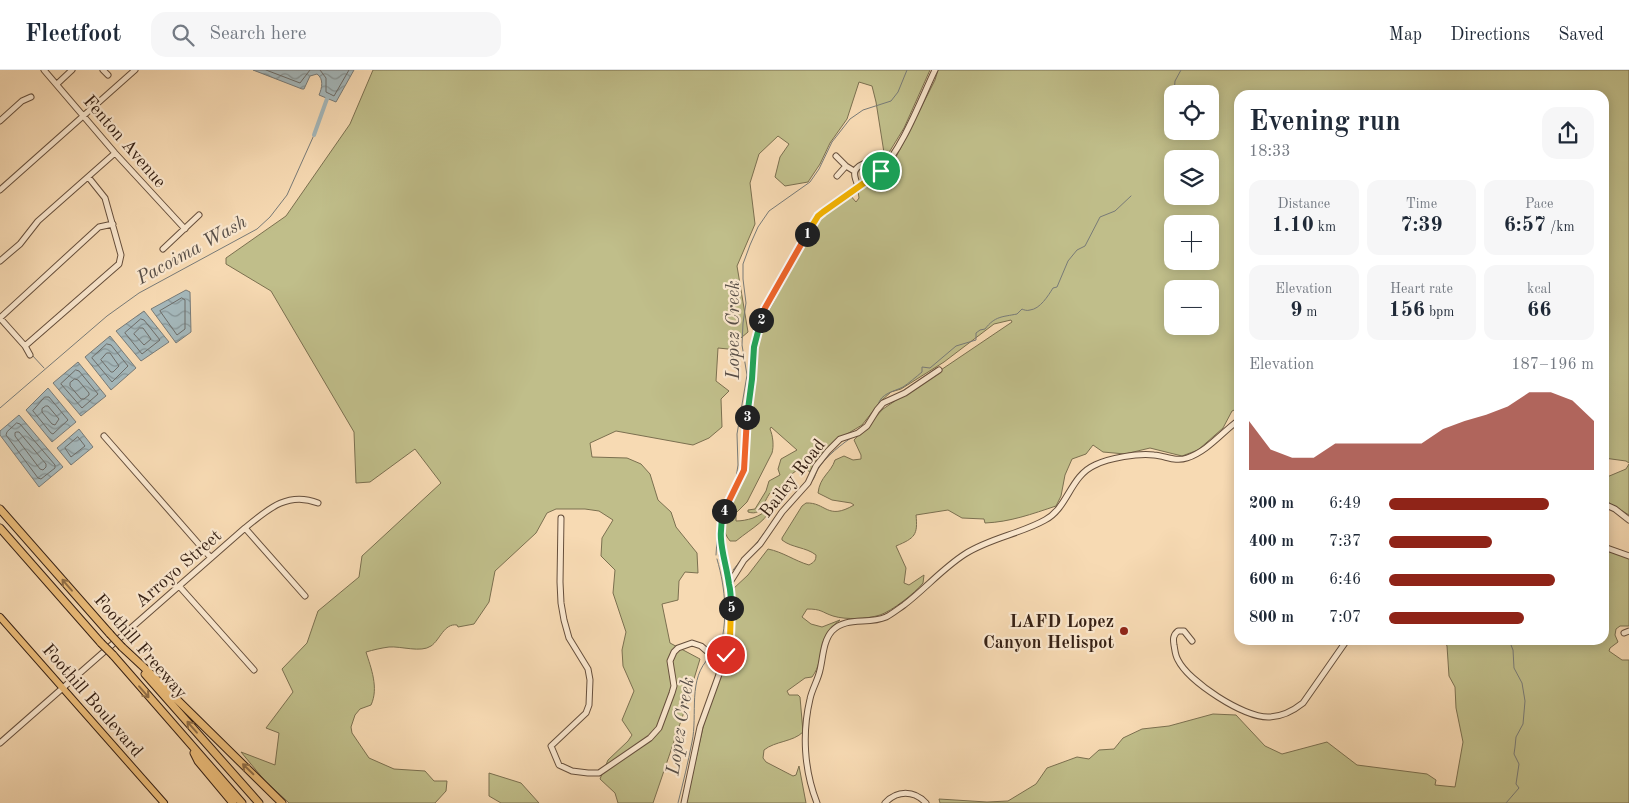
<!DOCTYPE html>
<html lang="en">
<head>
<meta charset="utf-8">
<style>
  :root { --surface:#fff; --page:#f6f6f7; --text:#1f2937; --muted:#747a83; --line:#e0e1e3; --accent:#8f2418 }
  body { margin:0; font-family:"Old Standard TT",serif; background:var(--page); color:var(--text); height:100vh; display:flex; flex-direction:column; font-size:19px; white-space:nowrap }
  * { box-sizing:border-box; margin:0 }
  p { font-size:16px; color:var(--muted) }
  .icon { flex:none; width:28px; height:28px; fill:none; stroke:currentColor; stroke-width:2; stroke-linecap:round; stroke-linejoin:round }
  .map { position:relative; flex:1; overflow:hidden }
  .panel { position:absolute; left:1234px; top:20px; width:375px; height:555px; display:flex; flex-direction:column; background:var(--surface); border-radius:15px; box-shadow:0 2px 12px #0003 }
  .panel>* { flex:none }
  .controls { position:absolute; left:1164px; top:15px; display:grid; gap:10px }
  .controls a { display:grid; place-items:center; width:55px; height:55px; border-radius:10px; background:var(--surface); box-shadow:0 2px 12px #0003; font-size:25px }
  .pin { position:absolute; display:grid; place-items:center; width:42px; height:42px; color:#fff; margin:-21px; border:2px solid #fff; border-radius:50%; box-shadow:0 1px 5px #0007 }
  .km { position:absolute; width:25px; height:25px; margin:-12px; border-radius:50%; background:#222; color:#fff; font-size:14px; line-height:25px; text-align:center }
  .round { display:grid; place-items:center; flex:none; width:52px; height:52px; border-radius:15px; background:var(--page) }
  .headline { display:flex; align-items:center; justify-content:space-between; height:85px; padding:0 15px }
  h1 { font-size:28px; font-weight:700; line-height:38px }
  .figures { display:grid; grid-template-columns:repeat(3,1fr); gap:8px; height:85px; padding:5px 15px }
  .figures div { display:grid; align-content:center; border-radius:12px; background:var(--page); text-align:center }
  .figures b { font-size:21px; font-weight:700 }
  .figures small { font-size:14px; font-weight:400 }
  .figures p { font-size:14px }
  .chart { height:140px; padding:10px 15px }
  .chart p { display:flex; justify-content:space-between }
  .chart svg { width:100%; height:90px; margin-top:5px; fill:var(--accent); opacity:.7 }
  ul { padding:0 15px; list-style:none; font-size:16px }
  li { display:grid; grid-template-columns:80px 60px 1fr; align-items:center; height:38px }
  li i { height:12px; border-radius:6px; background:var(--accent) }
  header { display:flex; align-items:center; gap:30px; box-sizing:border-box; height:70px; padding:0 25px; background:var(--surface); border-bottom:1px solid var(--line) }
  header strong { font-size:24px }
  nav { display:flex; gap:28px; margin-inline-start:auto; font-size:18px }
  .search { width:350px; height:45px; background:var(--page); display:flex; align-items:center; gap:12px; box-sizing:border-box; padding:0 18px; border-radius:15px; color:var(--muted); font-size:19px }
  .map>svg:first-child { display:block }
</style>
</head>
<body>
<header>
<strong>Fleetfoot</strong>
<div class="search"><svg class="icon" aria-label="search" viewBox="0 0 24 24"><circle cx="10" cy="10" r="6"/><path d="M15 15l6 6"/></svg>Search here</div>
<nav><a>Map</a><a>Directions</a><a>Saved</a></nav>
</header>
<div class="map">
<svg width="1629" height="733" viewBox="0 0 1629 733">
  <defs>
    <pattern id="water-waves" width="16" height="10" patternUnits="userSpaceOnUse" patternTransform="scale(1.25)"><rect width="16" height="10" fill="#a4b7ba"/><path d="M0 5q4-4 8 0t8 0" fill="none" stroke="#869496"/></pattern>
  </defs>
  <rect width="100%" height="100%" fill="#f7dab3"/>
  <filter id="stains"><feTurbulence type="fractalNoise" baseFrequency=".004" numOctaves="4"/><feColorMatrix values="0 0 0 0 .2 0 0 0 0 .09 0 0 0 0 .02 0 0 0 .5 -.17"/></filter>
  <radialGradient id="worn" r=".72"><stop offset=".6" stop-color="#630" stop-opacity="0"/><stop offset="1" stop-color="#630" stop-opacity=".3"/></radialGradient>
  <path fill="#c0be8a" stroke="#7b7050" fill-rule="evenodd" d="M373,0H930L904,58L885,89L876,32L872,16L859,12L847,49L830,73L820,94L808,112L785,116L775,107L780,87L789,74L778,66L759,84L750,113L755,154L737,196L748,262L728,279L718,278L716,311L729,321L721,329L722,357L709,368L693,375L616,361L590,373L592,387L627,388L641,394L650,404L658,430L671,442L676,457L697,483L698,503L685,502L679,511L678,530L662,534L670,573L700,589L683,645L653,733H618L615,723L600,709L608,690L628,671L632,665L622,650L634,621L623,596L622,580L626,562L613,523L615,500L601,486L602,468L613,450L599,441L585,439H556L547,443L536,463L495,501L489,532L474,554L458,557L457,555C444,553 440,570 431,576C421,583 401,576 389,577C381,578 373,580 366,582C371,598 379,618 371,635L360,639L355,645L351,657L352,663L369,688L394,699L425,701L434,711H447L446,721L435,733H289L265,711L241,682L275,695L279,663L266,658L293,622L282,599L307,573L318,541L359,507L362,486L441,413L415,379L370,412L356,413L354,362L271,221L226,194V188L286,146L350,54Z
    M938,0H1629V393L1626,391L1604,388V25H1239V338L1232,341L1223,358L1198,380L1182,386L1150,378L1125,384L1103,382L1093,375L1086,384L1072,389L1065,405L1061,426L1056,436C1032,444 1010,452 985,453L984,449L962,448L948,440L916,445C918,465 915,468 896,476L906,498L904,513L909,515L924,505L923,513C915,523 892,541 880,545C867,549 846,550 833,546C821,542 822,539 807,539L802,547L811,554L822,557L840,550C813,570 827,587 812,607L805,608L787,621L789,625H798L800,627L803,662C793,672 775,671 764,680L763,688L766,692L793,706L796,705L799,696L806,733H686L704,653L731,578L733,519L748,505L768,479C783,482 795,491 809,495C814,492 816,491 816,485C806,477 792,478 782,470V468L802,436L806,433C826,432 827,451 854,435L851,433L832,430L818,423C820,406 831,403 835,390L844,386L853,390L861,389V385L854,370L883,339L1012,252L1011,250L994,254L944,292L901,319L891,322L881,331L862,355L832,373L818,389L810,402L803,397C798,400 793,402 790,406C787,409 786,414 783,416C780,418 775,418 772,421C763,429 764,447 748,442V440L755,439L766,421L769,411L780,405L778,399L781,389L797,380L771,357L770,359C773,366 774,376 772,383L747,432L736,443V451C746,451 761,447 767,439C771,434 770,432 776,430C768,451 753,457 736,471H730C712,450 739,423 745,402L758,274L766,246L819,149L837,134L850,125L856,132L859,128L858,121L893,93L935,10ZM1172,24H1210V61H1172ZM1172,89H1210V126H1172ZM1172,154H1210V191H1172ZM1172,219H1210V256H1172Z
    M1629,394V445L1604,430V407H1607L1626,399Z
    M1604,478L1629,487V556H1620L1616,559L1615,565L1618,572L1610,578L1609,581L1622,590H1629V733H940L939,729L987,732L1008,731L1036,714L1047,698L1077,687L1089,689L1099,680L1114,679L1123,668L1142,659L1169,656L1213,644L1236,645L1265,676L1282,684L1327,672L1357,695L1427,704L1436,710L1435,715L1455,717L1463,672L1456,638L1455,617L1449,606L1447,576L1444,570H1604Z
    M489,703L521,713L539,733H501L489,726Z"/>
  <path fill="url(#water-waves)" stroke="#787b78" d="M253,0H354L336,32L319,25C322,18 324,9 317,4L310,6L304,19H302Z
    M186,220L190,222L191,262L176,273L151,239Z
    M144,241L169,272L141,291L116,261Z
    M110,266L136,298L111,320L85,287Z
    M78,292L106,326L81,346L53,313Z
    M48,318L76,352L52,372L26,340Z
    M19,345L63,397L39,417L0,365V361Z
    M79,359L93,377L71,395L57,378Z"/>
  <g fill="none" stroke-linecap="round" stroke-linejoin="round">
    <path stroke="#6d6c68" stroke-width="1" d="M266,0L300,13L310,0
      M320,0L326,8V22L334,26L349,0
      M182,228L185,230V259L177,265L160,241Z
      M141,249L144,250L160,270L142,284L125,263Z
      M140,258H143L151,269L144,275L134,264Z
      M107,274L111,275L128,296L112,312L92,288Z
      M107,283H110L119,296L113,302H111L101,290Z
      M76,300L79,301L98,324L82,338L61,314Z
      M75,309L78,310L89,323V325L84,329H81L70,316V313Z
      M45,327H49L68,350L53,364L51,363L33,341Z
      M46,336H48L59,349L55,355L52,354L42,342V339Z
      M17,353L20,354L55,395V398L41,409L38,408L6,365L7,362Z
      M17,362H19L46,394V397L43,400L40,399L15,366V363Z
      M78,367L85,376L71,387L65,378Z"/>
    <path stroke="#787b78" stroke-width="1" d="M1174,24L1175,11L1181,0
      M1172,46V44
      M32,285L44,298
      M878,335C881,323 893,322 903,317C909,313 916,307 922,302V297L930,298L956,276L976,270V263L980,260L985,259C995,246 1002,247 1017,244L1022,239C1024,240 1027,241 1030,240C1040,239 1048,226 1053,218L1057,217L1068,191L1077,180L1085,176L1100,147L1115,141L1131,126
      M0,338L107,246L139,223L257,159L270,147L287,125L314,65
      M864,361L868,359L874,349
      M810,413C815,409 815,404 818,399C824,388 844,372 854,366
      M721,436L732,419L736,408L738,395L737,364L747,305L742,275L743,253L746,233L743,209V194L750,175L758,157L769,141L810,112L819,99L832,72L850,49L863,40L891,31L898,22L907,0
      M716,485L719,440
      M733,500C741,489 751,481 759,470C770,457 777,442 790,429
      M715,584L719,582C728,551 726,520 717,489
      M678,733C683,713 688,693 692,672C698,645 687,608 710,587
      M1506,733L1519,718L1516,714L1519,694L1514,684L1515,677L1516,667L1523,654L1525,631L1522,613L1514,598L1513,580L1511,575L1510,570"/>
    <path stroke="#a4b7ba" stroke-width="4" d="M314,65L328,26"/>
    <defs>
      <path id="minor" d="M44,0L115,83L185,159
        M103,0L108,5
        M57,14L72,0
        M0,51L22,31L31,27
        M836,86L846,96L854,101
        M837,106L846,96
        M859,118C854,107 851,99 863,94
        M0,120L135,0
        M163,179L199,145
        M0,191L20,174L38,151L115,83
        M0,248L99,157L113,154
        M0,248L25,276L30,285
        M25,276L119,194L121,185L105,128L89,108
        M104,366L211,488
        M1604,434L1615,439L1629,450
        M561,448L560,512L561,533L564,550L569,568L588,599L590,610L589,635L586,643L551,676L559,695L572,701L588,703H599L650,668L659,658L672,623L674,616L670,591L674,582L678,578L692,573L701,576L716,589L722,597
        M245,458L305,526
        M1604,477L1629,486
        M729,514L744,490L760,474L782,442L808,413L816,396L828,381L840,369L858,363L867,356L877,340L883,333L905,323L939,300
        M179,516L254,600
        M1624,563L1629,561
        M1192,571L1184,561H1178C1173,565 1173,569 1174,575C1175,580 1175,585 1178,590C1189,612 1243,647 1268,647C1282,647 1293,641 1303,633L1347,570
        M0,673L245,458C268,439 288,421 318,433
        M684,733L700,657L726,585L730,568L731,545L730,517L722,485L721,461L724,442L743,400L747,348L755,271L765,238L818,146C837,129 862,119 880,101C902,80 921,29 935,0
        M817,733C804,700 802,663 810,629C812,619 818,610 820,600C823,588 823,571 832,561C846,546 868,555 886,547C892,544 898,539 904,535C925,519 943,498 965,484C990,468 1020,464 1045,450C1068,438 1070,406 1095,395C1109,388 1138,383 1154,385C1166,386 1175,392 1187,388C1208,381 1222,362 1239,350
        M885,733C897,720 914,720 926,733"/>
      <path id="major" d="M0,547L164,733"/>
      <path id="highway" d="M0,439L110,564
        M0,458L101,573
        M122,577L151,604L282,733
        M113,585L242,733
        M145,604L259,733
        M194,683L198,691L233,733"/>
    </defs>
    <use href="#minor" stroke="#664f3c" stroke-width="7"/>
    <use href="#major" stroke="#362115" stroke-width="8"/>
    <use href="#highway" stroke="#362115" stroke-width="9"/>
    <use href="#minor" stroke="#fae7ce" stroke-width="5"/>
    <use href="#major" stroke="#ecbd7a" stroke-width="6"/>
    <use href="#highway" stroke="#ecbd7a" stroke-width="7"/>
    <defs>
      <path id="highway-bridge" d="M110,564L122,577
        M101,573L113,585"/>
    </defs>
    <use href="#highway-bridge" stroke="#362115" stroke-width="9" stroke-linecap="butt"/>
    <use href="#highway-bridge" stroke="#ecbd7a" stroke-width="7"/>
  </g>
  <defs><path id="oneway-shaft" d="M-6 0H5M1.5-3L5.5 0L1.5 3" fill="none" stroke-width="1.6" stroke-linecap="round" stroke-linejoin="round" transform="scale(1.25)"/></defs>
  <g stroke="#916f48">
    <use href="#oneway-shaft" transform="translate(67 515) rotate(-131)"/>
    <use href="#oneway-shaft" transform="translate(144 622) rotate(49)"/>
    <use href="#oneway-shaft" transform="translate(192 657) rotate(-131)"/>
    <use href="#oneway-shaft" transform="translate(248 699) rotate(-136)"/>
  </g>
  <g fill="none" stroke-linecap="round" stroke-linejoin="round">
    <defs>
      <path id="split-1" d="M807,164L818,146L823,142L881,101"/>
      <path id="split-2" d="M761,250L765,238L807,164"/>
      <path id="split-3" d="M747,347L752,309L754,277L761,250"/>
      <path id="split-4" d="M724,441L744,400L747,347"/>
      <path id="split-5" d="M724,441C716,470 725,486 729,514C731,522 731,530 731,538"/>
      <path id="split-6" d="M726,585L730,568L731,538"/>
    </defs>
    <use href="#split-1" stroke="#fff" stroke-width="10"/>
    <use href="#split-2" stroke="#fff" stroke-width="10"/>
    <use href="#split-3" stroke="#fff" stroke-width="10"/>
    <use href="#split-4" stroke="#fff" stroke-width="10"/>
    <use href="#split-5" stroke="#fff" stroke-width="10"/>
    <use href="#split-6" stroke="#fff" stroke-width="10"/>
    <use href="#split-1" stroke="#f5b400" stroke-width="6"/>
    <use href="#split-2" stroke="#f0652b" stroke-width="6"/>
    <use href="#split-3" stroke="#22a559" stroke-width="6"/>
    <use href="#split-4" stroke="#f0652b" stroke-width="6"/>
    <use href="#split-5" stroke="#22a559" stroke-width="6"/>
    <use href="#split-6" stroke="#f5b400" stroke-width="6"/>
  </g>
  <circle fill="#8f2418" stroke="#fae7ce" stroke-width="2" cx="1124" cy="561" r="5"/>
  <g text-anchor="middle" stroke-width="4.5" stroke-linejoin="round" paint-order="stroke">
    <g font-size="18" fill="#362115" stroke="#fae7ce">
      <text transform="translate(125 71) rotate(49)" y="6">Fenton Avenue</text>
      <text transform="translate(792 408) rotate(-52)" y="6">Bailey Road</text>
      <text transform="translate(178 498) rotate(-41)" y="6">Arroyo Street</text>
      <text transform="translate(141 576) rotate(49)" y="6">Foothill Freeway</text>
      <text transform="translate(93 630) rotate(49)" y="6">Foothill Boulevard</text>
    </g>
    <g font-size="18" font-weight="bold" fill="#362115" stroke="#fae7ce" text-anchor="end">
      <text x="1114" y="557">LAFD Lopez<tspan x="1114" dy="21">Canyon Helispot</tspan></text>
    </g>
    <g font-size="19" font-style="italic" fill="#574e47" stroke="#fae7ce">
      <text transform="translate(191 179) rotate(-29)" y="7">Pacoima Wash</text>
      <text transform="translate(732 260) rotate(-90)" y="7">Lopez Creek</text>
      <text transform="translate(679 656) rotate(-81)" y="7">Lopez Creek</text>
    </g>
  </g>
  <rect width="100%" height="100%" filter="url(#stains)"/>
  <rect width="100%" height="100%" fill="url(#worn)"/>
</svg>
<div class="controls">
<a><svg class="icon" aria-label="locate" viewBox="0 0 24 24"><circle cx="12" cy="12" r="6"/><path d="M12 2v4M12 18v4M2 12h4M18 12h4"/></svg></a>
<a><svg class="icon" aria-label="layers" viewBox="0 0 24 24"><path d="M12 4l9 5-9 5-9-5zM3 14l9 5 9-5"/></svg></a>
<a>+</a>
<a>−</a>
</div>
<div class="pin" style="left:881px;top:101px;background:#1e9e55"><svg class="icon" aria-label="arrive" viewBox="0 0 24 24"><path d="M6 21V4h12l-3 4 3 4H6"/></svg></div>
<div class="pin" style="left:726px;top:585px;background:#d93025"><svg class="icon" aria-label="check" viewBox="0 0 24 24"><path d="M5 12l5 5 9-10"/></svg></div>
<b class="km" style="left:807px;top:164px">1</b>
<b class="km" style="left:761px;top:250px">2</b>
<b class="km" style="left:747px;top:347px">3</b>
<b class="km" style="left:724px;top:441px">4</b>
<b class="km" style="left:731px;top:538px">5</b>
<section class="panel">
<div class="headline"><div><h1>Evening run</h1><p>18:33</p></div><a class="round"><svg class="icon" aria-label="share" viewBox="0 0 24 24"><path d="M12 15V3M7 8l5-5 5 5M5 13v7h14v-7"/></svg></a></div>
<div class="figures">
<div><p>Distance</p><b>1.10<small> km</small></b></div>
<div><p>Time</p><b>7:39</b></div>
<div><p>Pace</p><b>6:57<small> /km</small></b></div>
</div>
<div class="figures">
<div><p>Elevation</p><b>9<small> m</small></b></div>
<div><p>Heart rate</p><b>156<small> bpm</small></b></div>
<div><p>kcal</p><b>66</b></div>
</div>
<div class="chart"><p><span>Elevation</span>187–196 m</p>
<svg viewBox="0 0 160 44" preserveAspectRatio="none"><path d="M0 44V20L10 34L20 38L30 38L40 31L50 31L60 31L70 31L80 31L90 24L100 20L110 17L120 13L130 6L140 6L150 10L160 20V44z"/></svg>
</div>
<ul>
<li><b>200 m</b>6:49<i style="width:78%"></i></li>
<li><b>400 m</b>7:37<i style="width:50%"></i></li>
<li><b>600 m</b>6:46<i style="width:81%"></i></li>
<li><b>800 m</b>7:07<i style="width:66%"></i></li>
</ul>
</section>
</div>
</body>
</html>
